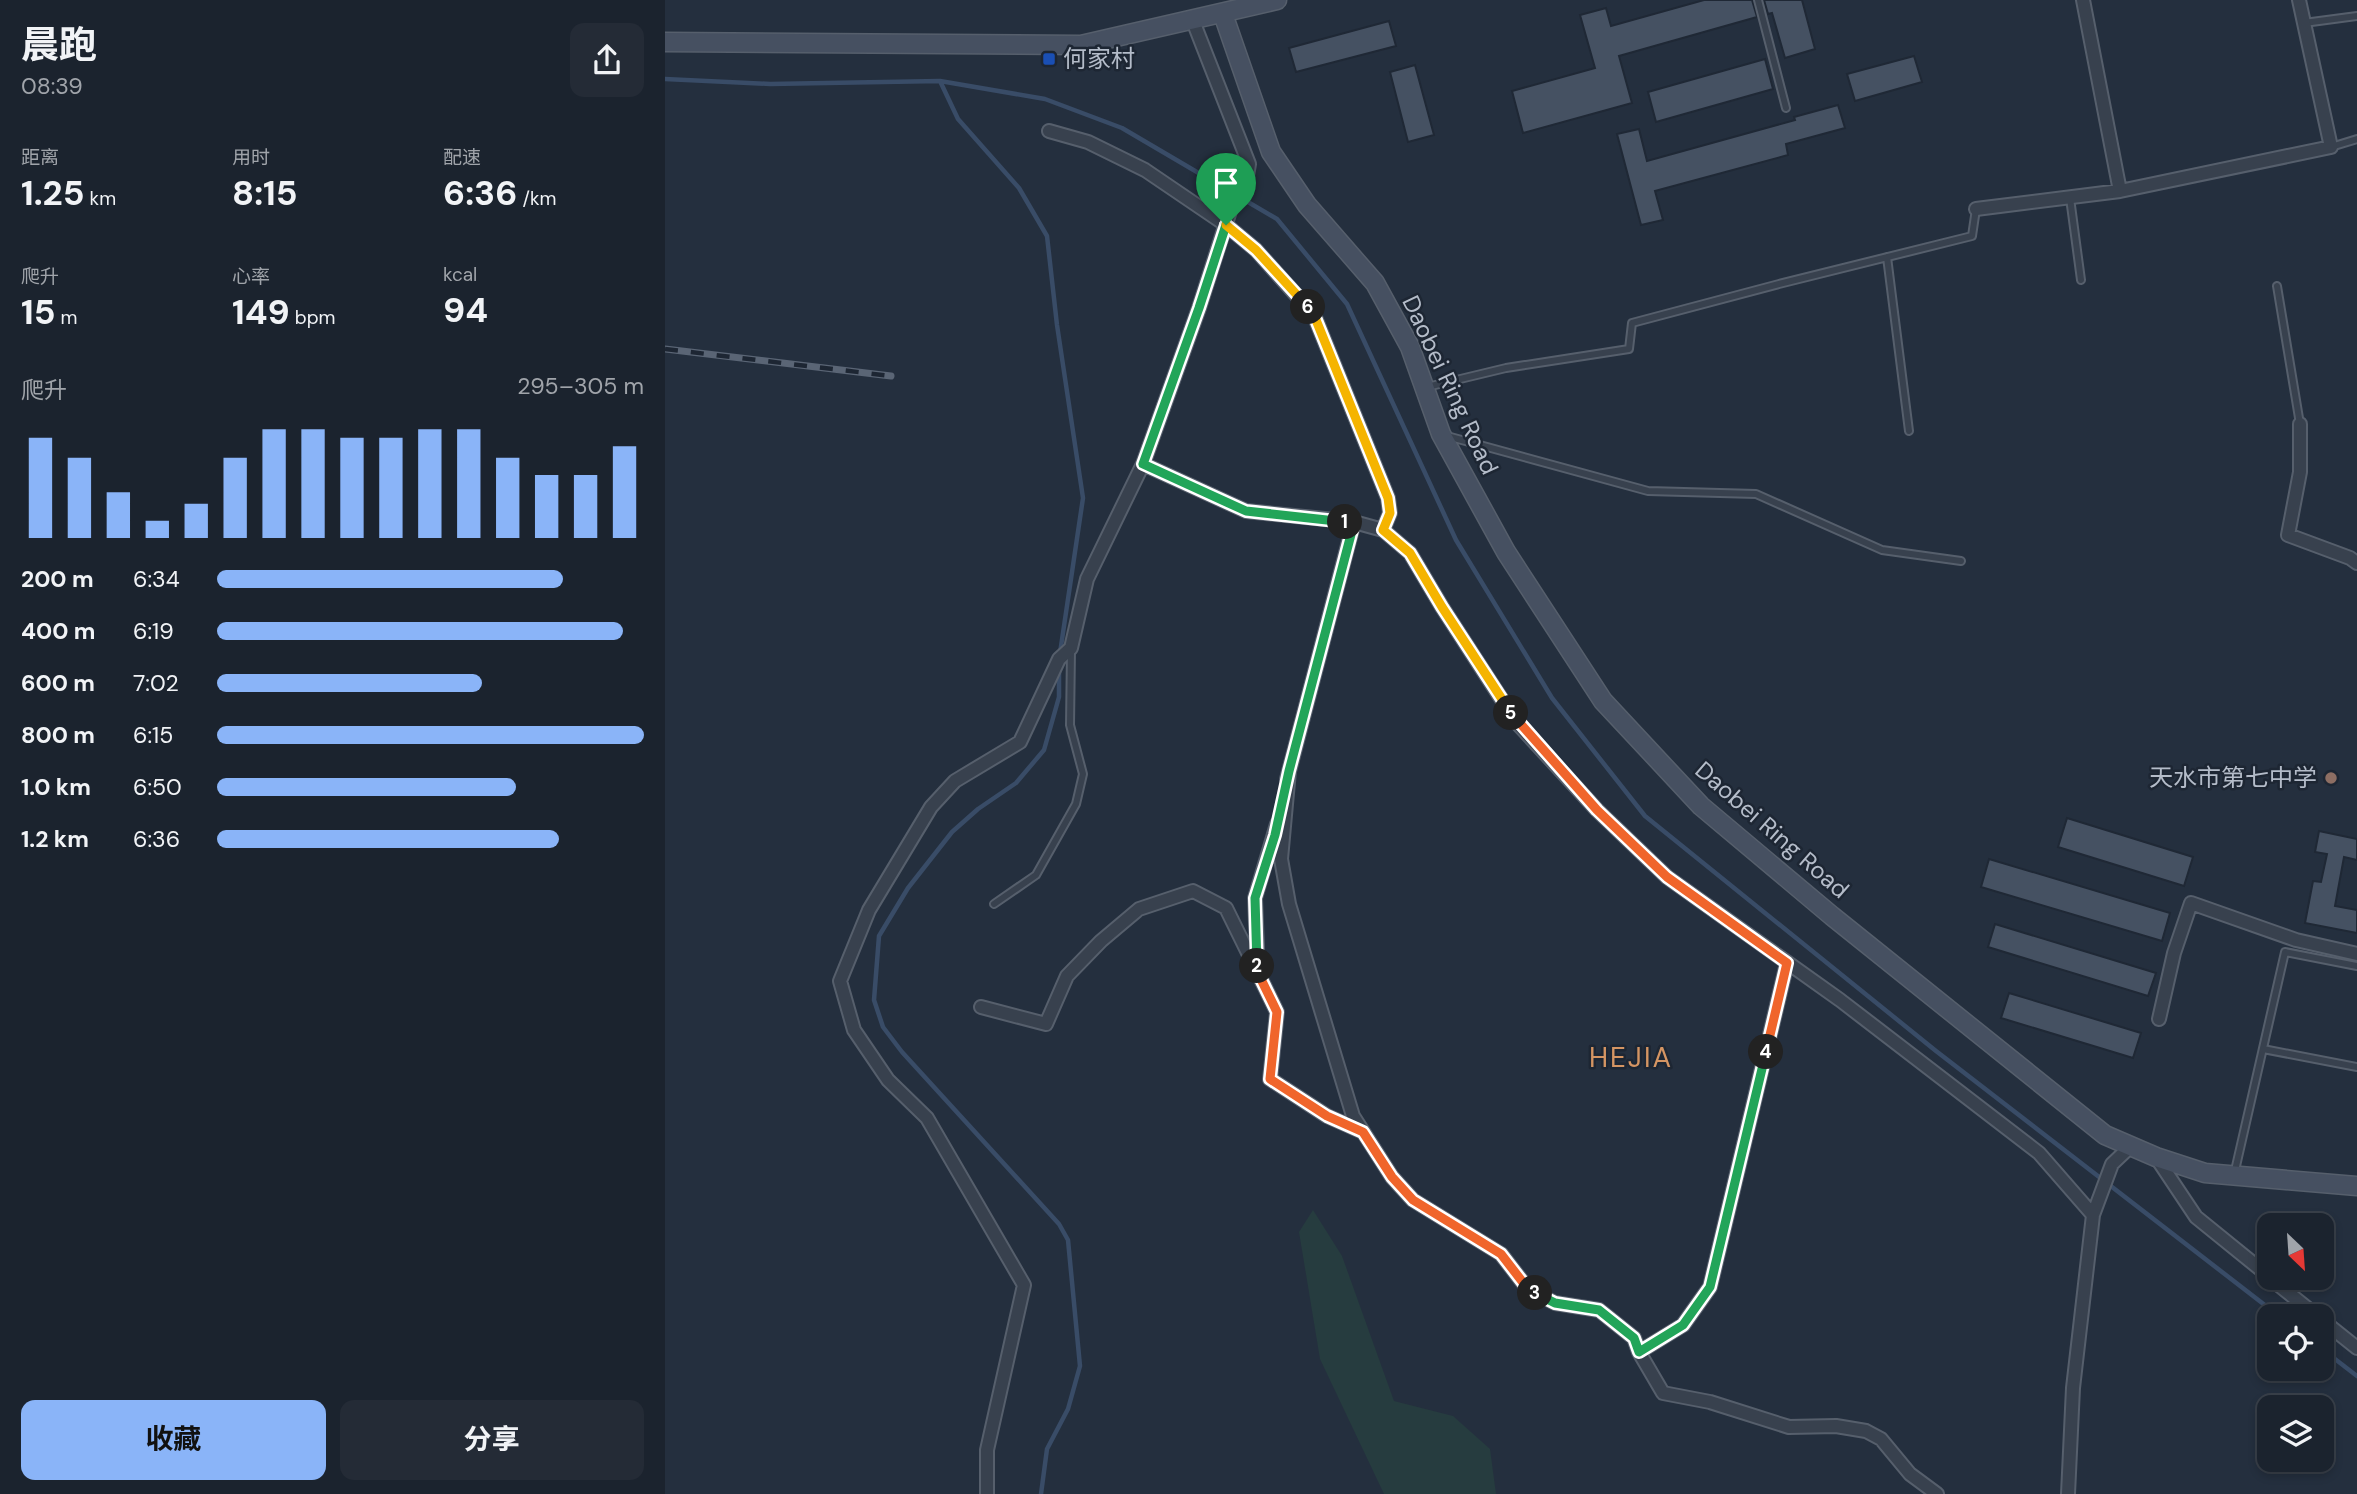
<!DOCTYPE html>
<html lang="zh">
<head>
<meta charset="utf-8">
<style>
  :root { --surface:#1b232e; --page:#242b36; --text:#f1f3f6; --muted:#a0a4aa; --line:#39404a; --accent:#8ab4f8 }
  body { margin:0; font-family:"DM Sans","Noto Sans SC",sans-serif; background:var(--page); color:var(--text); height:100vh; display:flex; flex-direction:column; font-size:26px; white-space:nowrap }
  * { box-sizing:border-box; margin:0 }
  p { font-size:23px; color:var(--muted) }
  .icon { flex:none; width:38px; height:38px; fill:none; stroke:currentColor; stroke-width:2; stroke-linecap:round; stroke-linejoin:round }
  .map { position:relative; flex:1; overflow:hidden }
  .drawer { display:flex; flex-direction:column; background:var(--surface); width:665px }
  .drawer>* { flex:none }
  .needle { width:46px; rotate:155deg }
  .buttons { position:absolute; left:1592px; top:1213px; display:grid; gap:14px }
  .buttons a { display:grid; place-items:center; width:77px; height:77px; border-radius:14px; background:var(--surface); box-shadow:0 4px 10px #0003,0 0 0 2px var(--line); font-size:35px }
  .pin { position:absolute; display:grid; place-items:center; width:60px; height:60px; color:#fff; margin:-72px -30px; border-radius:50% 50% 50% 0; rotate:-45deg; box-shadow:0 0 7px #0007 }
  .pin .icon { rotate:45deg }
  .km { position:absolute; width:35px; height:35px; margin:-18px; border-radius:50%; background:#222; color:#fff; font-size:19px; line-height:35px; text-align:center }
  .round { display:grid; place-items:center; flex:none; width:74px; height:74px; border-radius:14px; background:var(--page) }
  .head { display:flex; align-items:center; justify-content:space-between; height:119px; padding:0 21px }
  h1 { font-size:38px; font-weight:700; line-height:52px }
  .stats { display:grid; grid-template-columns:repeat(3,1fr); gap:10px; height:119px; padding:7px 21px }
  .stats div { display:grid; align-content:center }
  .stats b { font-size:35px; font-weight:700 }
  .stats small { font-size:19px; font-weight:400 }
  .stats p { font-size:19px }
  .chart { height:196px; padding:14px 21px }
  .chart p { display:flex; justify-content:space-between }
  .chart svg { width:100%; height:126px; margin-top:7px; stroke:var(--accent); stroke-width:6 }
  .primary-button { display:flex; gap:14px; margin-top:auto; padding:14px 21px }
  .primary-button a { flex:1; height:80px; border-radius:14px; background:var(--accent); color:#111; font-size:28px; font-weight:700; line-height:80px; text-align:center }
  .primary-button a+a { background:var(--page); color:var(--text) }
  ul { padding:0 21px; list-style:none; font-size:23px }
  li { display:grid; grid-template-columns:112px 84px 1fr; align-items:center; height:52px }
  li i { height:18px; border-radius:9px; background:var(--accent) }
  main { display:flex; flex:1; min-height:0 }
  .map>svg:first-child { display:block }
</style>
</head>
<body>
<main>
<section class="drawer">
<div class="head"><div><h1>晨跑</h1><p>08:39</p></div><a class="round"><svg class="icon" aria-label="share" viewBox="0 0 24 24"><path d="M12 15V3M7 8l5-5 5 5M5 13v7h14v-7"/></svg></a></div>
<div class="stats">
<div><p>距离</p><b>1.25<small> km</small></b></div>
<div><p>用时</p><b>8:15</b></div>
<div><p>配速</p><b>6:36<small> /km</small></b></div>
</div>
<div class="stats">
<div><p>爬升</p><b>15<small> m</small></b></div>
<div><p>心率</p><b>149<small> bpm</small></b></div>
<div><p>kcal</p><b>94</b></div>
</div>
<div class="chart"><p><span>爬升</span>295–305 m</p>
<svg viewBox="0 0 160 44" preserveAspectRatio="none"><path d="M5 44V9M15 44V16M25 44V28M35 44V38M45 44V32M55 44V16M65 44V6M75 44V6M85 44V9M95 44V9M105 44V6M115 44V6M125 44V16M135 44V22M145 44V22M155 44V12"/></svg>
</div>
<ul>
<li><b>200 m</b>6:34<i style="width:81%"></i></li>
<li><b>400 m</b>6:19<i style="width:95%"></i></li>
<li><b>600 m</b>7:02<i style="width:62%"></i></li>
<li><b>800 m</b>6:15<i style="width:100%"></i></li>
<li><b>1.0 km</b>6:50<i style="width:70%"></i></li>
<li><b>1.2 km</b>6:36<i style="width:80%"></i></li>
</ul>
<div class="primary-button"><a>收藏</a><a>分享</a></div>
</section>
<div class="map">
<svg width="1692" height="1494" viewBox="0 0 1692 1494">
  <rect width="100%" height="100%" fill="#242f3e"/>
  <path fill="#263c3f" d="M648,1210L677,1256L729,1401L788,1416L825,1449L831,1494H719L655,1359L634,1232Z"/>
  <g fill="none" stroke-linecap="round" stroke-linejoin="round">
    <path stroke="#394c67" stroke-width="4.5" d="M0,79L105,84L275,81L380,99L457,128L612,219L682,304L791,540L887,698L980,816L1271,1051L1614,1316
      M275,81L293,119L354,188L382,236L392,325L418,498L395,653
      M1657,1349L1692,1376
      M376,1494L382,1449L403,1409L415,1366L403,1240L394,1224L237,1052L218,1027L209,1000L214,936L243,888L287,832L313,809L351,783L379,750L394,697V668"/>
  </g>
  <path fill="#455162" stroke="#1f2835" stroke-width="2" d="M1039,0H1087L1092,17L954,56L967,103L858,133L847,91L930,68L915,15L941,8L946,26Z
    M1099,0H1137L1150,49L1120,58L1107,13L1103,14Z
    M724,21L731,46L631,72L624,48Z
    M1249,56L1257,82L1190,101L1182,74Z
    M1100,59L1108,89L991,122L983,92Z
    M750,65L769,135L743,142L725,72Z
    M1173,105L1180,128L1121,144L1123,155L990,191L998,220L976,225L952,134L974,129L982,161L1130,120L1129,117Z
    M1402,818L1528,857L1519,886L1393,847Z
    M1654,831L1692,839V860L1679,857L1670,906L1692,910V933L1640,923L1648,881L1656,882L1662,854L1650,852Z
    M1324,859L1505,913L1497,941L1316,887Z
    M1330,924L1491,973L1483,996L1323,947Z
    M1344,993L1476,1033L1468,1058L1336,1018Z"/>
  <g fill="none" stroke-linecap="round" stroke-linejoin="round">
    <defs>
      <path id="lane" d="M1093,0L1121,108
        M1639,23L1692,16
        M1666,147L1692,139
        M1405,198L1416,280
        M1222,257L1244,431
        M1612,286L1635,424
        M762,387L841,368L964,349L967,323L1114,284L1307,236L1311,209
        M782,436L983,491L1091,494L1217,550L1296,561
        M329,904L371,875L411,804L418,774L405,725L406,650
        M1598,1049L1692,1067
        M1569,1175L1620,952L1692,966"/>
      <path id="street" d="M1418,0L1455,191
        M384,131L423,142L480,170L561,225L591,250L649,315L723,498L725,513L718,530
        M1311,209L1455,191L1666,147L1634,0
        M1635,424V472L1623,535L1685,558L1692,563
        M478,464L581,511L689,522L718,530L745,553L777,607L852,723L932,810L1002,877L1175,1000L1374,1153L1428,1215
        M624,771L616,859L624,904L688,1116L727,1177L748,1200L836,1254L863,1289L890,1303L934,1310L969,1338L974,1352L998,1393L1045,1402L1124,1427L1171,1426L1201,1431L1216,1439L1245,1474L1272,1494
        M622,779L689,522
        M612,824L590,898L593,973L612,1012L605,1079L662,1116L698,1132
        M316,1007L381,1024L402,976L436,941L474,909L528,891L561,908L590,967
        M1494,1019L1509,953L1526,903L1631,940L1692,954
        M1491,1157L1531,1217L1605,1277
        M1605,1278L1652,1316
        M1657,1320L1692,1348
        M974,1352L1018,1325L1045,1287L1122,963
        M322,1494V1450L359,1285L262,1118L223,1080L189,1030L175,981L204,910L266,807L290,781L355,742L394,659L406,648L422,579L478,464L534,308L565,211L581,182L584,164L528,21
        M1403,1494L1408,1388L1428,1215L1447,1164L1466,1146"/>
      <path id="secondary" d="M558,14L606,152L642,205L710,283L745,347L776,434L841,552L938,701L1036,806L1167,916L1440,1135L1491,1157L1540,1173L1692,1186
        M0,42L416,45L612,0"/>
    </defs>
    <use href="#lane" stroke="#565f6c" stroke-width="10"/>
    <use href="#street" stroke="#565f6c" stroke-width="16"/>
    <use href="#secondary" stroke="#565f6c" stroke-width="21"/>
    <use href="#lane" stroke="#38414e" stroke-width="6"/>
    <use href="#street" stroke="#38414e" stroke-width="12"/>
    <use href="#secondary" stroke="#465061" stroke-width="18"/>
    <defs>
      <path id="rail" d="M0,349L226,376"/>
    </defs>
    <use href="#rail" stroke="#5a6575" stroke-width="7"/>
    <use href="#rail" stroke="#1d2633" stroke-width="4.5" stroke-dasharray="13" stroke-linecap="butt"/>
  </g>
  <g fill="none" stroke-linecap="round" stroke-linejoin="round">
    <defs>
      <path id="split-1" d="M561,225L534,308L478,464L581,511L680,522"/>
      <path id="split-2" d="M592,966L590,898L610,835L624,771L689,523L680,522"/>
      <path id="split-3" d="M592,966L593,973L612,1012L605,1079L662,1116L698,1132L727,1177L748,1200L836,1254L863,1289L870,1293"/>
      <path id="split-4" d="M870,1293L890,1303L934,1310L969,1338L974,1352L1018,1325L1045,1287L1101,1052"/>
      <path id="split-5" d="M846,713L932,810L1002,877L1122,963L1101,1052"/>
      <path id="split-6" d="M643,307L649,315L723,498L725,513L718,530L745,553L777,607L846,713"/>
      <path id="split-7" d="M561,225L591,250L643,307"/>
    </defs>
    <use href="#split-1" stroke="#fff" stroke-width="14"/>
    <use href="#split-2" stroke="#fff" stroke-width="14"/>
    <use href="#split-3" stroke="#fff" stroke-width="14"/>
    <use href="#split-4" stroke="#fff" stroke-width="14"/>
    <use href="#split-5" stroke="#fff" stroke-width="14"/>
    <use href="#split-6" stroke="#fff" stroke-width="14"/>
    <use href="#split-7" stroke="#fff" stroke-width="14"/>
    <use href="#split-1" stroke="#22a559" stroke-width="9"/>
    <use href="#split-2" stroke="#22a559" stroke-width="9"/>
    <use href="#split-3" stroke="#f0652b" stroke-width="9"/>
    <use href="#split-4" stroke="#22a559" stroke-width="9"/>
    <use href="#split-5" stroke="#f0652b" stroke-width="9"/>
    <use href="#split-6" stroke="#f5b400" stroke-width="9"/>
    <use href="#split-7" stroke="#f5b400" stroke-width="9"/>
  </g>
  <rect fill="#1a4fb4" stroke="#1d2633" stroke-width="2.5" x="377" y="52" width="14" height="14" rx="3.5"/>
  <circle fill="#8d6e63" stroke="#1d2633" stroke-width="2.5" cx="1666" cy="778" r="7"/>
  <g text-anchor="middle" stroke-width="5" stroke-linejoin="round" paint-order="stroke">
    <g font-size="24" fill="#b4bcc9" stroke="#1d2633" text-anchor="start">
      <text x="398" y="67">何家村</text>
      <text x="1652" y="786" text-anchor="end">天水市第七中学</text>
    </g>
    <g font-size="24" fill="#b4bcc9" stroke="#1d2633">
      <text transform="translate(785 385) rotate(65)" y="8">Daobei Ring Road</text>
      <text transform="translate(1107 830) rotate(41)" y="8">Daobei Ring Road</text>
    </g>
    <g font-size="28" letter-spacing="2" fill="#d59563" stroke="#1d2633">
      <text x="966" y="1067">HEJIA</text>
    </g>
  </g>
</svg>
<div class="buttons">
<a><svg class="needle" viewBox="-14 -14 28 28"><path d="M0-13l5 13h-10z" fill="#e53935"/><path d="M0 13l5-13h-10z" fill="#a0a4aa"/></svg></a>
<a><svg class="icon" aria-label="locate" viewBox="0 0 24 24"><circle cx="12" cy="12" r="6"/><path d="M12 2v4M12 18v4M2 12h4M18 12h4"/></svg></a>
<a><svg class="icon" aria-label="layers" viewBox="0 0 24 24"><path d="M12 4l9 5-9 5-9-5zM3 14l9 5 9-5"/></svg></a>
</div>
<div class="pin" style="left:561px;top:225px;background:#1e9e55"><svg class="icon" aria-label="arrive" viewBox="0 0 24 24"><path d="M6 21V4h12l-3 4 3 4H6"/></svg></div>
<b class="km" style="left:680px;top:522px">1</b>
<b class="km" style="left:592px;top:966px">2</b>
<b class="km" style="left:870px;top:1293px">3</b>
<b class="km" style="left:1101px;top:1052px">4</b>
<b class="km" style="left:846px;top:713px">5</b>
<b class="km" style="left:643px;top:307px">6</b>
</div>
</main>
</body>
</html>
